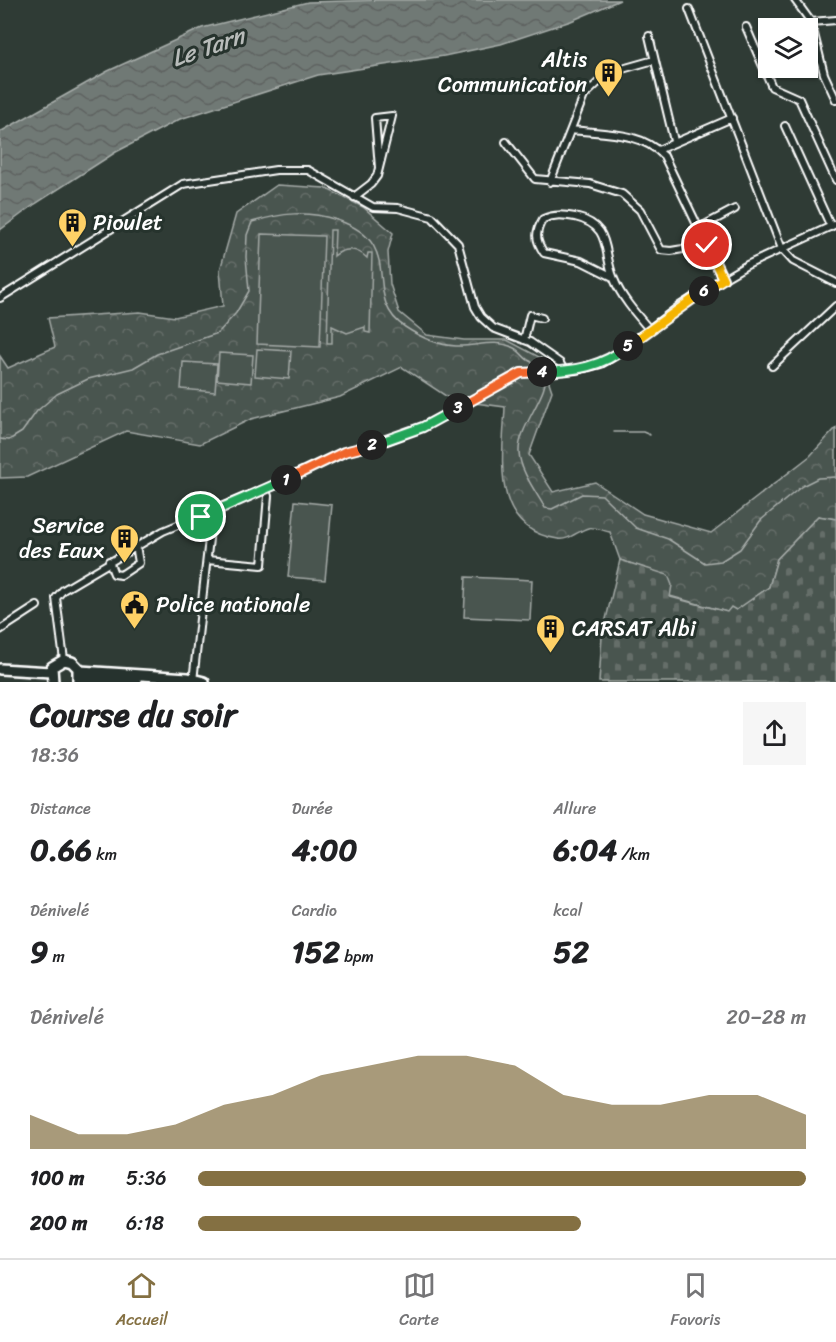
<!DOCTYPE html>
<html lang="fr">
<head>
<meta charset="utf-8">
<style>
  :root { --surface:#fff; --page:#f6f6f6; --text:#202124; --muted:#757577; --line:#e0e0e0; --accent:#847042 }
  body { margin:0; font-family:Sriracha,sans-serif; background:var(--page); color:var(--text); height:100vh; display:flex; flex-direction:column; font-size:22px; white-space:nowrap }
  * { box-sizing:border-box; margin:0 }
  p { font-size:20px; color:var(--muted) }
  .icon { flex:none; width:33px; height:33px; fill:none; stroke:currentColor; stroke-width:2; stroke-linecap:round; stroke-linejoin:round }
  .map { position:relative; height:682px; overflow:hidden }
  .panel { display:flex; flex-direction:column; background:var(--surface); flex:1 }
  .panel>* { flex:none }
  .buttons { position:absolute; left:758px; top:18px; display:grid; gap:12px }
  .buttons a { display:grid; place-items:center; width:60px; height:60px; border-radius:0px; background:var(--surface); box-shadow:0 2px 4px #0004; font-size:30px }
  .pin { position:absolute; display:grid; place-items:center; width:51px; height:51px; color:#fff; margin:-26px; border:3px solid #fff; border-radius:50%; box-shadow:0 2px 6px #0007 }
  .km { position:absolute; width:30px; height:30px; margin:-15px; border-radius:50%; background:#222; color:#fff; font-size:16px; line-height:30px; text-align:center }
  .round { display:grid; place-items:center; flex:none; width:63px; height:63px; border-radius:0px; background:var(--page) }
  .headline { display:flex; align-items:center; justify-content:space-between; height:102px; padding:0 30px }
  h1 { font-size:33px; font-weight:700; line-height:45px }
  .stats { display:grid; grid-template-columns:repeat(3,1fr); gap:9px; height:102px; padding:6px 30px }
  .stats div { display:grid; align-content:center }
  .stats b { font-size:30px; font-weight:700 }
  .stats small { font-size:16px; font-weight:400 }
  .stats p { font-size:16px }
  .chart { height:168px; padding:12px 30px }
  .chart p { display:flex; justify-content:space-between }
  .chart svg { width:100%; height:108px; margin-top:6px; fill:var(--accent); opacity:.7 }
  ul { padding:0 30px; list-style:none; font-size:20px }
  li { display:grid; grid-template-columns:96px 72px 1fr; align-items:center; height:45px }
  li i { height:15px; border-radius:8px; background:var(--accent) }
  .tab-bar { display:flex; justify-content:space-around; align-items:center; height:84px; border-top:2px solid var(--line); background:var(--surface); font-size:16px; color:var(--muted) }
  .tab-bar a { display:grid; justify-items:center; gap:3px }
  .tab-bar .selected { color:var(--accent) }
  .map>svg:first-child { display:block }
</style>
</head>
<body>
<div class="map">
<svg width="836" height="682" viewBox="0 0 836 682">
  <defs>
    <pattern id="forest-crowns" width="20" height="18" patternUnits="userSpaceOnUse" patternTransform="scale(1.5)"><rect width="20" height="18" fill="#4a544f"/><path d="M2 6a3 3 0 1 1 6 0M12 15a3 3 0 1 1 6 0" fill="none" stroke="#656e69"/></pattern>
    <pattern id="cemetery-stones" width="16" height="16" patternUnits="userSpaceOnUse" patternTransform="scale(1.5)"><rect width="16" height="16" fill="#4a544f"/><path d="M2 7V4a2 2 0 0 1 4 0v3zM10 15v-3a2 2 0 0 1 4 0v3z" fill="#656e69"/></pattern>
    <pattern id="water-waves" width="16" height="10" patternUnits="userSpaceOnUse" patternTransform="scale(1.5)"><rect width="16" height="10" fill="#707975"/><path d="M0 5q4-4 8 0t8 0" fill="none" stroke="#5e6260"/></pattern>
  </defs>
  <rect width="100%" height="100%" fill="#2f3b35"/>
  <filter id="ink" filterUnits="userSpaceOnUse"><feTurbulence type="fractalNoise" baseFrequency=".0167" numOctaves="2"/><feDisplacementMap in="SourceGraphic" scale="12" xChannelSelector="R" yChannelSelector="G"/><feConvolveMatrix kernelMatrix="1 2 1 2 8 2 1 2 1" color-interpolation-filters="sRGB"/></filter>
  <g filter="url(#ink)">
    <path fill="url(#forest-crowns)" stroke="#a4aaa7" stroke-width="1.5" d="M277,185L325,188L363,207L393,233L388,252L390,284L399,312L427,335L464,340H507L541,358L552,391L529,455L553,492L595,482L643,514L711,533L810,456L836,428V519L818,516L777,559L769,587L736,611L727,612L670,596L668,576L620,560L610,532C603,531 594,526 588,528C578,531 568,541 558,539C489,529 503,457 505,407L452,400L402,367L340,397L251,419L200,444L126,431L27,477L0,478V356L8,368L55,347L48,318L140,312L175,317L223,306L220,270L236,214Z"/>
    <path fill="url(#cemetery-stones)" stroke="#a4aaa7" stroke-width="1.5" d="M818,516L836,519V682H599L602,636L620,560L668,575L672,585L670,597L727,612L731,607L736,610L769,587L777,559Z"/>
    <path fill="#4a544f" stroke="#a4aaa7" stroke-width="1.5" d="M330,230H335L334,256C345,247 357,248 367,258L368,253H372L370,333L365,332V327L347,333L332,326V343H327Z
      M261,234L324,236L320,347L257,344Z
      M257,349L291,351L289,379L255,376Z
      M219,353L253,355L251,383L217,380Z
      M183,362L217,364L215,392L181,389Z
      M295,501L332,505L325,580L288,577Z
      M466,577L532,580L530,620L464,617Z"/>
    <path fill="url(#water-waves)" stroke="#a9afac" stroke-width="1.5" d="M382,0H620L571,21L501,44L444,56L318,75L180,119L116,152L35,204L0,230V132L108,71L202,28L308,2Z"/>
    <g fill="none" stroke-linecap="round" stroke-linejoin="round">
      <path stroke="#a9afac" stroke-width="1.5" d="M544,375C552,390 518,426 519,452C520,471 536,492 545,508L552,509L582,494L602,495L636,528L668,539L705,563L721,561L740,549L761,520L802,486L818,478L836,477
        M614,432H643L650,435
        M0,439L9,440L22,432L37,411L57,394L88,379L133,368L157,354L218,333L236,313L249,291L246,257L247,235L252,222C282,213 306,210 337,220C409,244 359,297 405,327C420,337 437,345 456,346C476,347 495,338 514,348C520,351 523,357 528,360C535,364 539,364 542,371"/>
      <defs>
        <path id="street" d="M795,0L811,22L824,74L836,100
          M689,9L782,249L793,261L836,283
          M811,22L836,20
          M746,27L772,87L799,99L836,180
          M649,36L674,141
          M785,126L831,227
          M571,130C604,134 640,131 664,156L723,279
          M506,142L535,179L590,184L622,194L640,210L661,250L671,251L707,245
          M658,150L732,118
          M550,182L584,96L608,73L654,60
          M354,197L371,184L377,176L392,116L375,118L379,168
          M699,228L735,209
          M613,277L581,261L544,253C535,240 535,232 543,219C555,214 563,215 575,217C613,226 602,251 614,279C621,297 636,314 649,329
          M0,298L183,184L276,170H308L373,207L398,208L432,217L458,244L475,307L481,317L493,328L530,342L560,363L564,371
          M524,340L530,315L542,318
          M772,366L836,306
          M207,560L262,565L268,496L265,489
          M109,561L114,574L121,575L139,563L136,545
          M0,630L37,606
          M64,660L56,598L63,590L163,531L265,489L344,452L378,444L423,427L521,373L576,370L601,364L617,354L681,305L723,279L747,265L836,224
          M193,681L212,512"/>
        <path id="primary" d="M0,669L51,672
          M80,671L188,678L204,682
          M79,678L137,682
          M53,682L52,667L64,660L72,662L78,668V682"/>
      </defs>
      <use href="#street" stroke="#fff" stroke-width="10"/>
      <use href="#primary" stroke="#fff" stroke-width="14"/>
      <use href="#street" stroke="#26332d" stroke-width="6"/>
      <use href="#primary" stroke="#26332d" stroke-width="9"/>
    </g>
  </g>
  <g fill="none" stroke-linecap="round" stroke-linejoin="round" filter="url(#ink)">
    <defs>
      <path id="split-1" d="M201,517L286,480"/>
      <path id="split-2" d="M286,480L344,452L372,445"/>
      <path id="split-3" d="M372,445L423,427L458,408"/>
      <path id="split-4" d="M458,408L521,373L542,372"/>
      <path id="split-5" d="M542,372C575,371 602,367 628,346"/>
      <path id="split-6" d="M628,346L704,291"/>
      <path id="split-7" d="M704,291L723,279L707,245"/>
    </defs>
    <use href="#split-1" stroke="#fff" stroke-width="12"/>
    <use href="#split-2" stroke="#fff" stroke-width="12"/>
    <use href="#split-3" stroke="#fff" stroke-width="12"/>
    <use href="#split-4" stroke="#fff" stroke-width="12"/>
    <use href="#split-5" stroke="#fff" stroke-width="12"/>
    <use href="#split-6" stroke="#fff" stroke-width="12"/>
    <use href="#split-7" stroke="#fff" stroke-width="12"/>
    <use href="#split-1" stroke="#22a559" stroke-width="8"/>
    <use href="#split-2" stroke="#f0652b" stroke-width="8"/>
    <use href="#split-3" stroke="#22a559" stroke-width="8"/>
    <use href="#split-4" stroke="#f0652b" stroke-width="8"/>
    <use href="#split-5" stroke="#22a559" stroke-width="8"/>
    <use href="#split-6" stroke="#f5b400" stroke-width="8"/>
    <use href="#split-7" stroke="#f5b400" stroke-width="8"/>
  </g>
  <defs>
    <symbol id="building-pin" viewBox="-11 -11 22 30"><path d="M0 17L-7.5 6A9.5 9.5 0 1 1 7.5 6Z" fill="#ffd166" stroke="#26332d"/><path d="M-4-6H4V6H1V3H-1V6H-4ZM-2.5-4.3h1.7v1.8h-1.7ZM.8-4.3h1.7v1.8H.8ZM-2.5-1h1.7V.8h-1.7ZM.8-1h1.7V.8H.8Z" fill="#111"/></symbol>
    <symbol id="civic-pin" viewBox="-11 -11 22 30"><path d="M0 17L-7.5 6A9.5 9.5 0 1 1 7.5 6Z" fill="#ffd166" stroke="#26332d"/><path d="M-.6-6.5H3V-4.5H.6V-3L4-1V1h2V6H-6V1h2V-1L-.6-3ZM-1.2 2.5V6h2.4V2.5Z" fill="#111"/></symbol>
  </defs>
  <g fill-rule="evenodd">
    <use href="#building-pin" x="592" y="56" width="33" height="45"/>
    <use href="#building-pin" x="56" y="206" width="33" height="45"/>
    <use href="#building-pin" x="108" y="522" width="33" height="45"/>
    <use href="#civic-pin" x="118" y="588" width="33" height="45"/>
    <use href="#building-pin" x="534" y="612" width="33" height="45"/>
  </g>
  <g text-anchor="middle" stroke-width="6" stroke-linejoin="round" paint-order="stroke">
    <g font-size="22" fill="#fff" stroke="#26332d" text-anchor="start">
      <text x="587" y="67" text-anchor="end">Altis<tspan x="587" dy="25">Communication</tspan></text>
      <text x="93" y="230">Pioulet</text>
      <text x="104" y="533" text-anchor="end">Service<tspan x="104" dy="25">des Eaux</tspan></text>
      <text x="156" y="612">Police nationale</text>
      <text x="572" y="636">CARSAT Albi</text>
    </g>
    <g font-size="24" font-style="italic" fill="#b8bcba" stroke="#26332d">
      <text transform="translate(208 47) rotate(-19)" y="8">Le Tarn</text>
    </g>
  </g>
</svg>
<div class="buttons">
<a><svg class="icon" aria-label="layers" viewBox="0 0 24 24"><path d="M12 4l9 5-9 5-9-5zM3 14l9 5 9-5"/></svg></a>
</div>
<div class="pin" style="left:201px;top:517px;background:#1e9e55"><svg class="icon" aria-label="arrive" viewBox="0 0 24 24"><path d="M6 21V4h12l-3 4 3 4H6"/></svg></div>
<div class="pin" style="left:707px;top:245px;background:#d93025"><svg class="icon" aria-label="check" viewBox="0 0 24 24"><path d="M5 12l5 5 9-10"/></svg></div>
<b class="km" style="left:286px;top:480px">1</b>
<b class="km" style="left:372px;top:445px">2</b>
<b class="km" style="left:458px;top:408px">3</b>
<b class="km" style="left:542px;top:372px">4</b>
<b class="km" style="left:628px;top:346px">5</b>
<b class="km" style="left:704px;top:291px">6</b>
</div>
<section class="panel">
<div class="headline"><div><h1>Course du soir</h1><p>18:36</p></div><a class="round"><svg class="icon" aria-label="share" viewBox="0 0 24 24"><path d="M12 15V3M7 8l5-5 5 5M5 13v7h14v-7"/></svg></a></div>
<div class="stats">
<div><p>Distance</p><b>0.66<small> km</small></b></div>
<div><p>Durée</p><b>4:00</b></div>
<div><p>Allure</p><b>6:04<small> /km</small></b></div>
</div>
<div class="stats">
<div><p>Dénivelé</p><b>9<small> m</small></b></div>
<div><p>Cardio</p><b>152<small> bpm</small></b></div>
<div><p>kcal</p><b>52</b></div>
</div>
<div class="chart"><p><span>Dénivelé</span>20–28 m</p>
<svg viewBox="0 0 160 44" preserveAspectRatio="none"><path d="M0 44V30L10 38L20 38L30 34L40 26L50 22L60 14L70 10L80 6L90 6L100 10L110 22L120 26L130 26L140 22L150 22L160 30V44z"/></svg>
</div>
<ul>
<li><b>100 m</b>5:36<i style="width:100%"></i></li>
<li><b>200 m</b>6:18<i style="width:63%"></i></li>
</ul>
</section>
<nav class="tab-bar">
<a class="selected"><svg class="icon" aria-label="home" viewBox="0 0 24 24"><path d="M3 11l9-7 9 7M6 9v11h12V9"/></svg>Accueil</a>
<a><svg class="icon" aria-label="map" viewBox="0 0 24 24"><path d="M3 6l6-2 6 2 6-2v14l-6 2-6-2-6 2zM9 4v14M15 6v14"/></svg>Carte</a>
<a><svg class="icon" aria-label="saved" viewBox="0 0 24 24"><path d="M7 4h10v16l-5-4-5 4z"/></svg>Favoris</a>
</nav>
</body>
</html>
